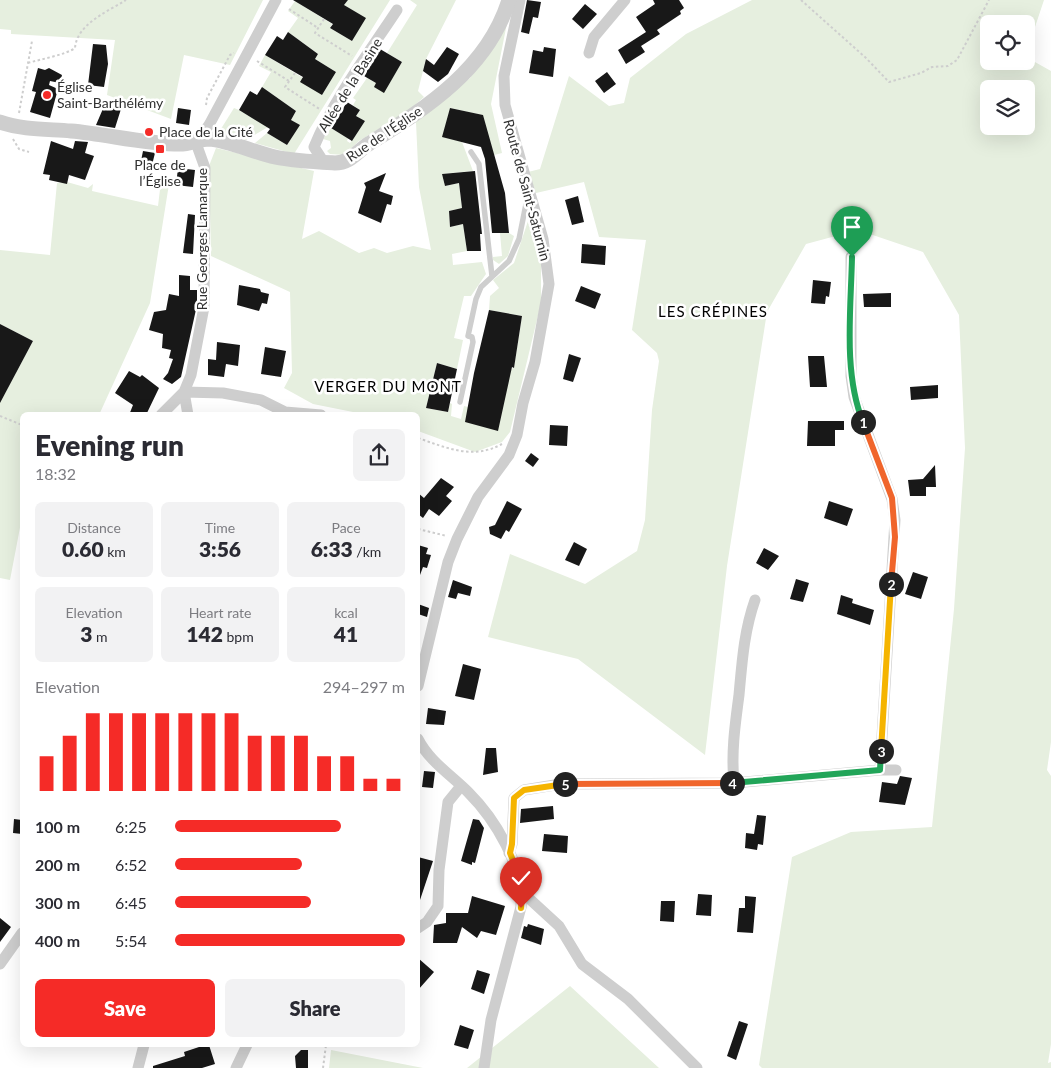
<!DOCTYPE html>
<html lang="en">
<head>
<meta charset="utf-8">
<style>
  :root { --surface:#fff; --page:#f2f2f3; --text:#2b2b33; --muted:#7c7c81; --accent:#f52b27 }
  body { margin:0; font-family:Lato,sans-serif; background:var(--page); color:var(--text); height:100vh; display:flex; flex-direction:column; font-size:19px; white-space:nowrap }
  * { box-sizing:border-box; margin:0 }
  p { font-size:16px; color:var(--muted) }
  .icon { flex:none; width:28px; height:28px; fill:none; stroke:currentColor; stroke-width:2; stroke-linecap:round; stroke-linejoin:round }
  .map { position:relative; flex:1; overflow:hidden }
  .panel { position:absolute; left:20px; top:412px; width:400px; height:635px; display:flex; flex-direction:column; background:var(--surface); border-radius:8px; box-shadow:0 5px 20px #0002 }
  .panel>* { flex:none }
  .buttons { position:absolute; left:980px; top:15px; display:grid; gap:10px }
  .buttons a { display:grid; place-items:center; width:55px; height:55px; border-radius:8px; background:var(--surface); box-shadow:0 5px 20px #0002; font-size:25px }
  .pin { position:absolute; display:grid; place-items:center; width:42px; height:42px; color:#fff; margin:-51px -21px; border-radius:50% 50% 50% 0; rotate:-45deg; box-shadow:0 0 5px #0007 }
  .pin .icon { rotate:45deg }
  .km { position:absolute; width:25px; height:25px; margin:-12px; border-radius:50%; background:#222; color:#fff; font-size:14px; line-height:25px; text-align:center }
  .round { display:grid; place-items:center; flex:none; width:52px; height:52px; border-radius:8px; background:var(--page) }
  .overview { display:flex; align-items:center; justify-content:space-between; height:85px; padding:0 15px }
  h1 { font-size:28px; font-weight:800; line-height:38px }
  .figures { display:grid; grid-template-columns:repeat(3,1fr); gap:8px; height:85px; padding:5px 15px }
  .figures div { display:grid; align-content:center; border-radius:8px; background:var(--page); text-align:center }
  .figures b { font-size:21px; font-weight:800 }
  .figures small { font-size:14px; font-weight:400 }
  .figures p { font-size:14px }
  .chart { height:140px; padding:10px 15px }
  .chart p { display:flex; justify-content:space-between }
  .chart svg { width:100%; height:90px; margin-top:5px; stroke:var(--accent); stroke-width:6 }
  .button { display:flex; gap:10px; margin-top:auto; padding:10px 15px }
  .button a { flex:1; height:58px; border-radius:8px; background:var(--accent); color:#fff; font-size:20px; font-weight:800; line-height:58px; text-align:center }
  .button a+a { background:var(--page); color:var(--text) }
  ul { padding:0 15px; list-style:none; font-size:16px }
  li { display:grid; grid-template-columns:80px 60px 1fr; align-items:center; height:38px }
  li i { height:12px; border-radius:6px; background:var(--accent) }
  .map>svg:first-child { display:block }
</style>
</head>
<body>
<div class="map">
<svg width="1051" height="1068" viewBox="0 0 1051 1068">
  <rect width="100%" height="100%" fill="#fff"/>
  <path fill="#e6efdf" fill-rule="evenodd" d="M0,0H263L230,65L184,55L171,119L107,95L115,40L11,34V30L0,29Z
    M348,0H390L294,154L255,143L267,133L287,145L299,125L291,120L296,111L262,87L271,72L259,66L265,55L303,78L322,95L336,72L315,59L318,54L288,32L298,18L288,11L295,1L332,24L330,28L352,41L365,18L344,5Z
    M410,0H456L426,59L418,91L424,97L408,111L359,141L344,155L330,154L327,151L331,148L330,141L323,139L331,128L348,138L347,141L350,143L365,121L356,116L360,110L353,105L356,100L353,98L367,78L376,83L384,92L402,62L387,53L417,5Z
    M752,0H1044L1026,54V24H989V61H1026V57L1051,71V742L1047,770L1051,776V1044L1048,1063L1051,1062V1068H762L759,1065L792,857L851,832L932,827L954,609L965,448L959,315L923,252L858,230L806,244L767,312L727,566L705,755L578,659L488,637L510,554L585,584L637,551L645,520L652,410L659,361L657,353L632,330L646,240L599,237L584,182L536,193L528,172L540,169L569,76L609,106L624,103L630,78L686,34ZM989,89H1026V126H989Z
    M508,18L491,104L502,153L494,155L482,115L450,108L443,136L462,142L473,171L442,174L445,186L459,183L462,208L449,211L450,227L463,224L467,251L452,254L453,265L482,262L486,274L471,296H464L454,338L463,340L457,369L437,363L426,408L448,412L450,403L452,404L451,416L461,419L464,406L468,407L514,367L522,316L489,310L490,296L499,288L493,280L514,263L529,218L531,220L541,258V303L510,432L502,442L475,452L418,431V415H368L313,404L284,388L292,373L290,292L211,256L209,166L216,148L314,171L302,239L319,231L359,253L374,248L387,253L413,246L431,250L419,187L416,122L470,78Z
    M234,108L239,110L268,127L246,140L221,135L219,132Z
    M161,181L169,184L150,303L99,415H22V517L10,580L0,578V393L4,395L33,341L0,324V250L50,255L57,183L67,182L88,188L93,184L92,191L158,206Z
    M500,233H509L514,236L508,256L499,264L493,260V257L502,256Z
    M570,986L659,1068H467Z
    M331,1050L423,1068H329Z"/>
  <path fill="#181818" d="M293,0H348L344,5L366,18L352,41L330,28L333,24Z
    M527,0L541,2L538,18L533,17L529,34L521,32Z
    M653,0H679L684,8L680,11L681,14L657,30L660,34L641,46L645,52L626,64L618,50L646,32L636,17L655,4Z
    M585,4L597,14L583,29L572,19Z
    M288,32L318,54L315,59L336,72L322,95L300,82L303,77L265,55L277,36L283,40Z
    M93,44L106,45L108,64L104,87L88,85Z
    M447,47L459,54L448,74L438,82L423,71L426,59L434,65Z
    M544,47L556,49L553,77L529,73L533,50L543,52Z
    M380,49L402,62L384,93L374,87L376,83L364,76Z
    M38,68L45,70L49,68L62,75L60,83L50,81L49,85L58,89L50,118L30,112L36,92L32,91Z
    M607,72L616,84L604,93L595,81Z
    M262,87L296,111L291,120L300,125L287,145L267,133L270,129L239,110L250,91L257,95Z
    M347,102L360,110L356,116L365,121L352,141L331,128Z
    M105,104L121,109L115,128L96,125Z
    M178,108L191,110L189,125L176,123Z
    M450,108L483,115L505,193L509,233H492L485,159L481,147L442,137Z
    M51,141L73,149L75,141L88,142L85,153L94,156L85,180L69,175L67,184L49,180L50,175L43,174Z
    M143,151L155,153L151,169L140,166Z
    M178,168L195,170L193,187L176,185Z
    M475,171L482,234H480L481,251H467L463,224L450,227L449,211L462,208L459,183L445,186L442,174Z
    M386,173L379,191L393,196L391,205L387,204L381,223L358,213L366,187L364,183Z
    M578,196L584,222L572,225L565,200Z
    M188,214L195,215L193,254L183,253Z
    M582,244L606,246L605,265L581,263Z
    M179,275L190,276V290H197V305L181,377L172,384L163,379L168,373L173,359L169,358L171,350L162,348L163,334L149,330L154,312L166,310L169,294L179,296Z
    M813,280L831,282L829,297L826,296L825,304L811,303Z
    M239,285L260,289L261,292L269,294L267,304L262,303L259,311L237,305Z
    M581,286L601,294L595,309L575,301Z
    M891,293V307H864L863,294Z
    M489,310L522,316L514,368L512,367L498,431L465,422L474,373Z
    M0,324L33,341L0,403Z
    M217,342L240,345L238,366L226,364L224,377L208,375V359L216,360Z
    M265,347L286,351L281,377L261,374Z
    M569,354L581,358L573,382L563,379Z
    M808,356H824L827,387H810Z
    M437,363L457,369L448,412L426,408Z
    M129,371L140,377L142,375L159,388L146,415H129L133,405L115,393Z
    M938,385V398L911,400L910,387Z
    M808,421H844V430H835V446H807Z
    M550,425L568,426L567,446L549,445Z
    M531,453L539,459L533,467L525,461Z
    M935,465L936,487H926V496H910L908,480L923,479Z
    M441,478L454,487L446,496L452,501L439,516L429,509L423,518L418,514V493L424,498Z
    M507,501L522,509L509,532L506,530L501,539L490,534L489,527L495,525Z
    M829,501L853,509L847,526L824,518Z
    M574,542L587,549L579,566L565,560Z
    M418,545L428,548L426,554L431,555L427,568L423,567L420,575H418Z
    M764,548L779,556L768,570L756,563Z
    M913,572L928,577L921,599L905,594Z
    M796,579L809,583L803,602L790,599Z
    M453,580L472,587L470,596L458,593L456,599L448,597Z
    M841,595L853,599L852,603L874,610L870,625L837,614Z
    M418,604L429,608L427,617L418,614Z
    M463,664L481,669L474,700L455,696Z
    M428,708L446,711L444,725L426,724Z
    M486,748H496L498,772L483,775Z
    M424,771L435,772L433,788L422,787Z
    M900,776L912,778L905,805L879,802L882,782L897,784Z
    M553,806L554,819L520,823L521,809Z
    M757,815L766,816L763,845L758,844L757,850L745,848L746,833L754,834Z
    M14,819L22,820V834L13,833Z
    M473,819L479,820L484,828L475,863L472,862V865L461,861Z
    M544,834L568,836L567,853L542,851Z
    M418,857L433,861L419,903H418Z
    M698,894L712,895L711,916L696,915Z
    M472,896L505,906L496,935L481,931L477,938L462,927L457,943H433L434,925L446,923V913H468Z
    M745,896L756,897L753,933L737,932L739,908H745Z
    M661,901H675L674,922L660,921Z
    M0,918L11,927L0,942Z
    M528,924L544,929L541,945L521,938L524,926L527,927Z
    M418,958L434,972L418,990Z
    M477,970L490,974L484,994L471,989Z
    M739,1021L748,1024L736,1060L727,1056Z
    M460,1025L474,1030L468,1049L454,1045Z
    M205,1045H209L215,1064L202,1068H153V1066L185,1056L184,1052Z
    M301,1050H308V1068H296L295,1056Z"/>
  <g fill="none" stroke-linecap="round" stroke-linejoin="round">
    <path stroke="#cecece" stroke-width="2" stroke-dasharray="2.5 2.5" stroke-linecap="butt" d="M801,0L866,58L889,82L921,73L932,67L948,66L957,60L989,0
      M289,9L318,28
      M324,19L315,33L352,56
      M257,61L289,81
      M28,63C41,59 65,55 75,48C77,24 107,12 126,0
      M295,73L285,87L321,110
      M206,105L207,98L230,55L234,53
      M19,113L32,41
      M13,139L19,149L29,152
      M0,416L22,425
      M418,438C447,448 473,460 502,444
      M418,529L447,536
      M418,815V820
      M323,1068L326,1045"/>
    <path stroke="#cecece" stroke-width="5.5" d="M471,152L479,164L492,276
      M460,402L473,342L472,337L468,336L476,299L481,287L509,261L519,239L528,194"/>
    <path stroke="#cecece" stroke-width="11" d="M589,53L594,37L625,0
      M323,161L314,147C334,98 368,54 397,10
      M851,257V376L854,397L892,499L895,520L880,770
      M161,415L184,392L191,375L204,307L205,168L196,143L209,125L276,0
      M188,415L184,392L223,393L261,400L285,412L321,415
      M418,686L448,562L457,539L478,497L509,455L517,435L523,403L535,362L549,284L543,239L505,105L504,76L520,0
      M418,739C429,761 451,775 468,792C496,820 524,867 521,907L491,1020L484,1068
      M734,783C731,753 735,725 739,695C742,662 744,631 755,600
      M509,853L512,844L514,798L524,790L561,784L734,783L880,770H896
      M522,892L559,926L582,964L628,999L697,1068
      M418,928L427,922L438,906L439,870L448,802L461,786
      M0,964L22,933
      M138,1068L144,1045
      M236,1068L247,1045"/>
    <path stroke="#cecece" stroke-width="15" d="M0,122C23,130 47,129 71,131C107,134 143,144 180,144C190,144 200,139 209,139C227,140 256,153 275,157C294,161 316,162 335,163C351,163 358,150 370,143C428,107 488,68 509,0"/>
  </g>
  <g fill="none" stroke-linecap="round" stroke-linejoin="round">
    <defs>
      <path id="split-1" d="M852,257C851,309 843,373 863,422"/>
      <path id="split-2" d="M863,422L892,498L895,537L891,584"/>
      <path id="split-3" d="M881,751L891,584"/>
      <path id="split-4" d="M732,783L880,770L881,751"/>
      <path id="split-5" d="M565,784L732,783"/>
      <path id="split-6" d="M521,908C523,887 518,872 510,853L512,844L514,798L524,790L565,784"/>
    </defs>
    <use href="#split-1" stroke="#fff" stroke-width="10"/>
    <use href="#split-2" stroke="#fff" stroke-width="10"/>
    <use href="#split-3" stroke="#fff" stroke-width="10"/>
    <use href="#split-4" stroke="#fff" stroke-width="10"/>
    <use href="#split-5" stroke="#fff" stroke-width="10"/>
    <use href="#split-6" stroke="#fff" stroke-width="10"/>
    <use href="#split-1" stroke="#22a559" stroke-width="6"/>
    <use href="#split-2" stroke="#f0652b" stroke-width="6"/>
    <use href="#split-3" stroke="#f5b400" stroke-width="6"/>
    <use href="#split-4" stroke="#22a559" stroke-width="6"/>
    <use href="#split-5" stroke="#f0652b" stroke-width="6"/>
    <use href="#split-6" stroke="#f5b400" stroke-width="6"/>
  </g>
  <g fill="#f52b27" stroke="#fff" stroke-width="2">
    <circle cx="47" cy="95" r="5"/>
    <circle cx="149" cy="132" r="5"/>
    <rect x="155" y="144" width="10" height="10" rx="2.5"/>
  </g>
  <g text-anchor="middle" stroke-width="5" stroke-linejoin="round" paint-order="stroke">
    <g font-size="14" fill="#313131" stroke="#fff">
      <text transform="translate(350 85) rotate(-58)" y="5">Allée de la Basine</text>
      <text transform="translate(384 134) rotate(-34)" y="5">Rue de l'Église</text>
      <text transform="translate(527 190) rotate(75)" y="5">Route de Saint-Saturnin</text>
      <text transform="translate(202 239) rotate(-90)" y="5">Rue Georges Lamarque</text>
    </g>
    <g font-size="14" fill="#313131" stroke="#fff" text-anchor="start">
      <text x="57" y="92">Église<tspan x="57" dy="16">Saint-Barthélémy</tspan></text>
      <text x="159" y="137">Place de la Cité</text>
      <text x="160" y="170" text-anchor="middle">Place de<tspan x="160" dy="16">l’Église</tspan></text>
    </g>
    <g font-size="15" letter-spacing="1" fill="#000" stroke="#fff">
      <text x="713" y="317">LES CRÉPINES</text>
      <text x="388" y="392">VERGER DU MONT</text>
    </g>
  </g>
</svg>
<div class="buttons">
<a><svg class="icon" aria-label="locate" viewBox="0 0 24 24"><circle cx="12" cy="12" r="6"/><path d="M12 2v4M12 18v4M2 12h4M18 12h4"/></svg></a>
<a><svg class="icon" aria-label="layers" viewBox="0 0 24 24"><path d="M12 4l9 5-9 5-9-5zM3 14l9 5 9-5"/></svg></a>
</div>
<div class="pin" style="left:852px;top:257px;background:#1e9e55"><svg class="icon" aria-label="arrive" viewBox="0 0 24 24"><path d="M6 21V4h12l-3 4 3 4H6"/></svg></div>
<div class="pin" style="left:521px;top:908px;background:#d93025"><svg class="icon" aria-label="check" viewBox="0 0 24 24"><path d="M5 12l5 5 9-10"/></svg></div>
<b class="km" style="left:863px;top:422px">1</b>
<b class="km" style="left:891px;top:584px">2</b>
<b class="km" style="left:881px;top:751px">3</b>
<b class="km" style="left:732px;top:783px">4</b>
<b class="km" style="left:565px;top:784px">5</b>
<section class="panel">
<div class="overview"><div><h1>Evening run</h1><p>18:32</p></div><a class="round"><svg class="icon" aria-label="share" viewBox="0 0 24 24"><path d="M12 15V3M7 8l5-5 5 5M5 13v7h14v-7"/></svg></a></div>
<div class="figures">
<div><p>Distance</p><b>0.60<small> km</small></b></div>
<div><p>Time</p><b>3:56</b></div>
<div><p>Pace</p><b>6:33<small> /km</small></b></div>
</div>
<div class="figures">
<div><p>Elevation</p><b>3<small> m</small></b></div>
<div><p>Heart rate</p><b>142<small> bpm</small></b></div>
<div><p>kcal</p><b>41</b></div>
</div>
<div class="chart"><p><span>Elevation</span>294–297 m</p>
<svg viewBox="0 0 160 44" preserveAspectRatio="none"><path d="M5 44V27M15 44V17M25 44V6M35 44V6M45 44V6M55 44V6M65 44V6M75 44V6M85 44V6M95 44V17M105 44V17M115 44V17M125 44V27M135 44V27M145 44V38M155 44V38"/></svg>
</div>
<ul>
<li><b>100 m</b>6:25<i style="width:72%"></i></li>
<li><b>200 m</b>6:52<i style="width:55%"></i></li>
<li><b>300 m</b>6:45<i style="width:59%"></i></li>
<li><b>400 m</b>5:54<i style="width:100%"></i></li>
</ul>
<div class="button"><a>Save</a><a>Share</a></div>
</section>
</div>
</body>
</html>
